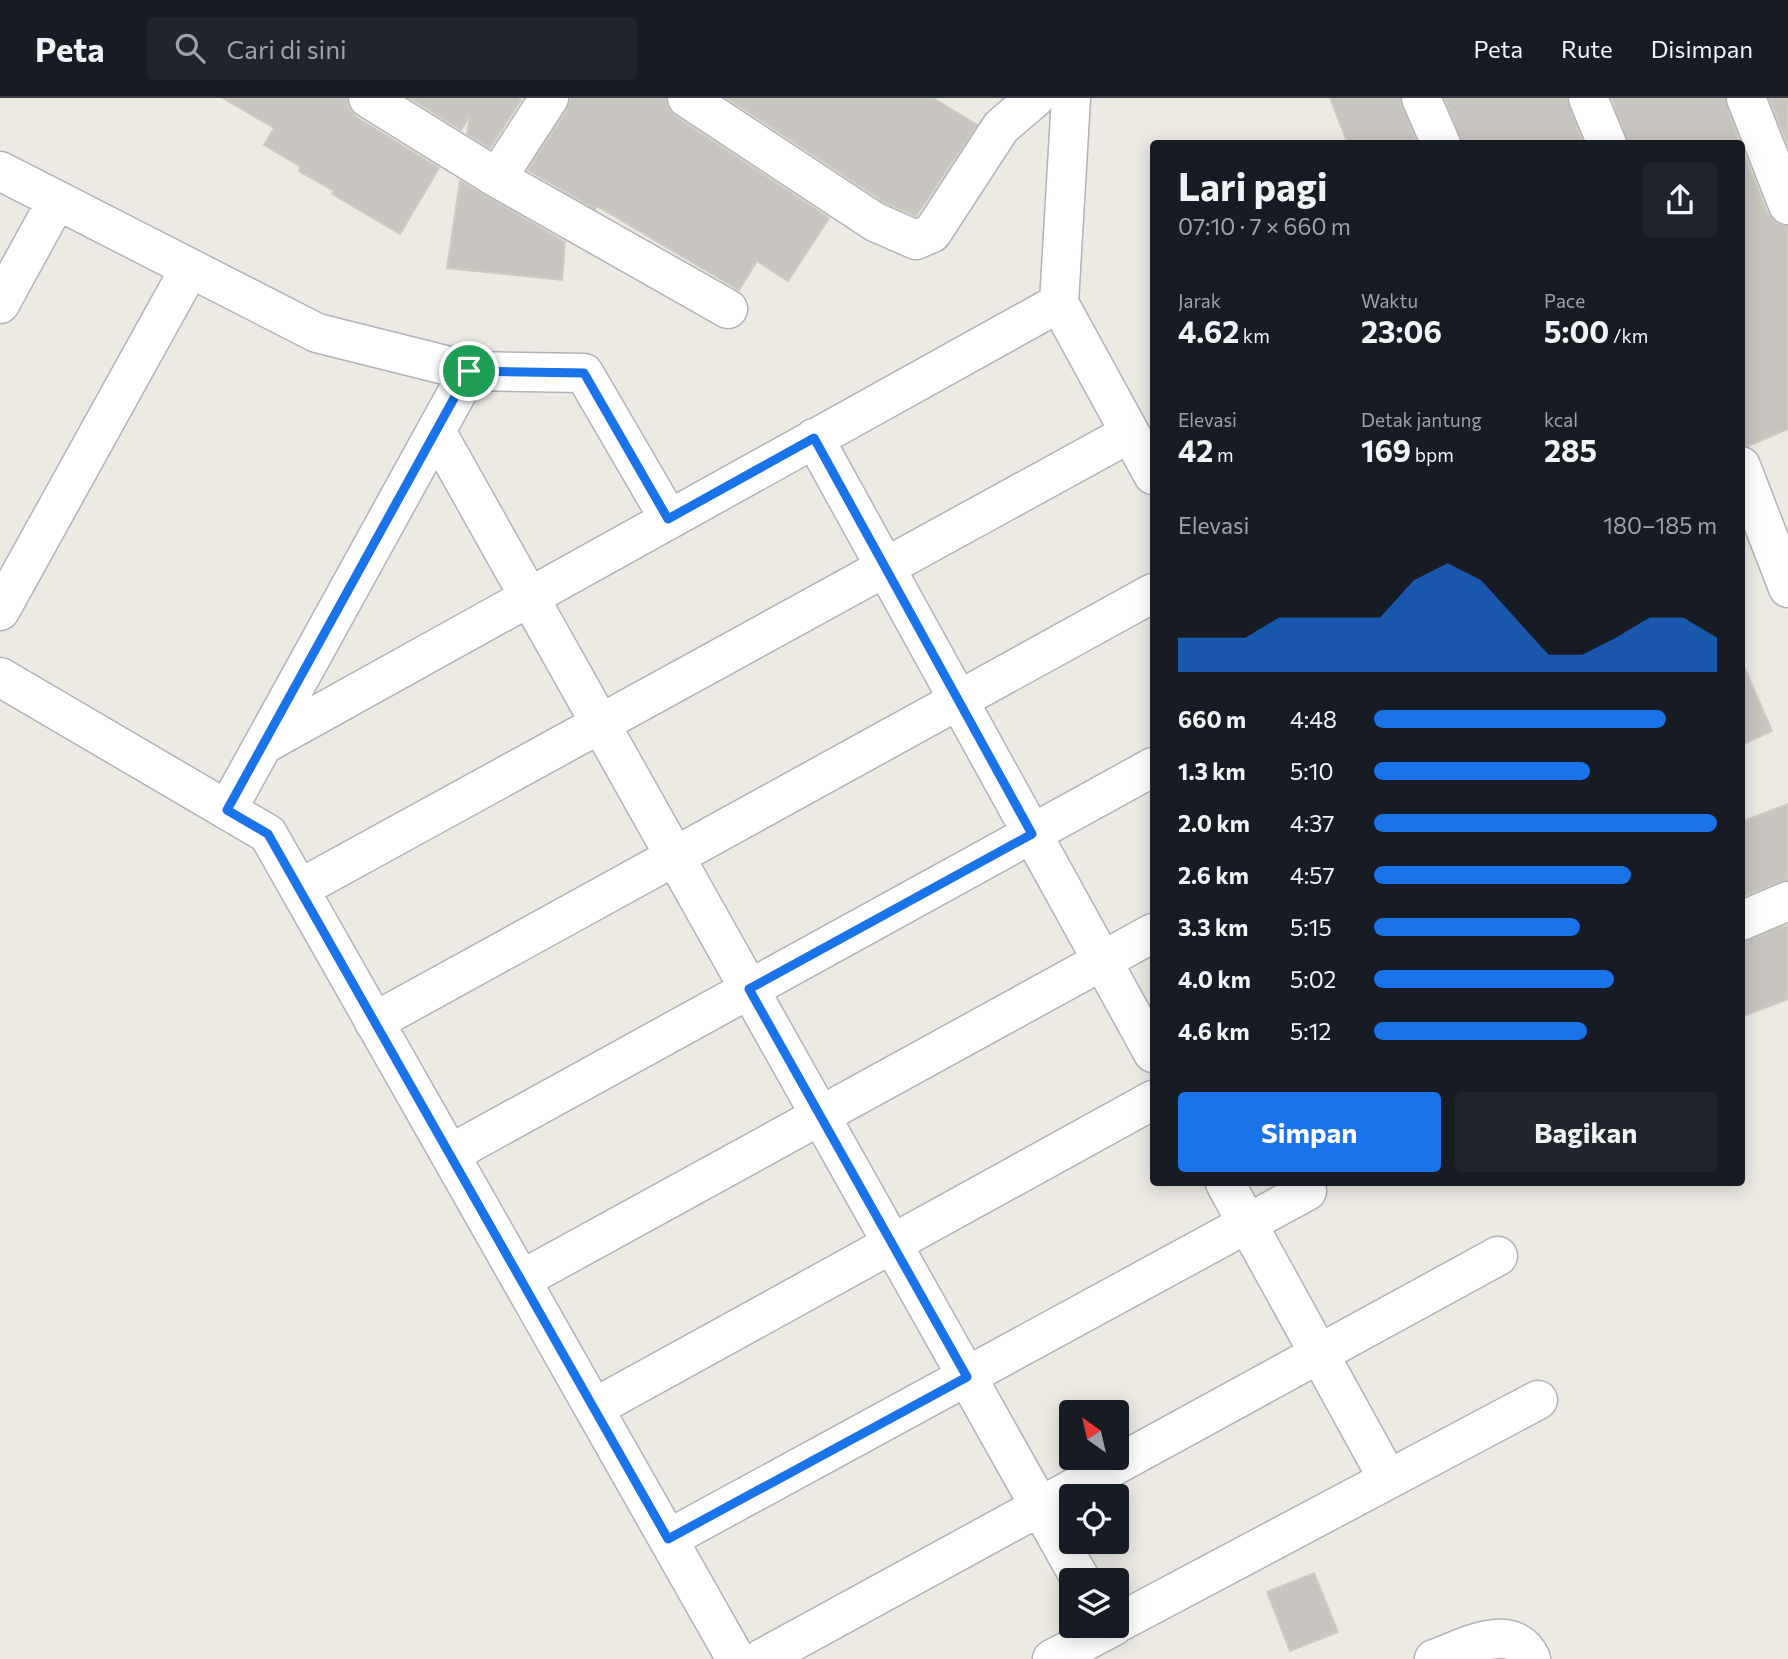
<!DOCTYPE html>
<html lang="id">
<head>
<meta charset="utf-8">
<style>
  :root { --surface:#171b24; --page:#20242c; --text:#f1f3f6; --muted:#9ea1a6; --line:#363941; --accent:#1a73e8 }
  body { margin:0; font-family:Commissioner,sans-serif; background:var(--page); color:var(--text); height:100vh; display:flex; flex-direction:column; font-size:26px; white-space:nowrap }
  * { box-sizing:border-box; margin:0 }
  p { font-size:23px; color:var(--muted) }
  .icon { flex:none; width:38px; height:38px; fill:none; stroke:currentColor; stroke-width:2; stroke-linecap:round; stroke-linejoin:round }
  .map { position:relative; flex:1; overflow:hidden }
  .panel { position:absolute; left:1150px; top:42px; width:595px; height:1046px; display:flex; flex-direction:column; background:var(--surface); border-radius:7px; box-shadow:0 4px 18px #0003 }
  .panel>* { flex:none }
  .needle { width:46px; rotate:326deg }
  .tools { position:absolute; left:1059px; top:1302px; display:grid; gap:14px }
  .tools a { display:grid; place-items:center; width:70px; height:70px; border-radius:7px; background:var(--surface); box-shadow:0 4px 18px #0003; font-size:35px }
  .pin { position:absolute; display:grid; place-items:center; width:60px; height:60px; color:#fff; margin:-30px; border:4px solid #fff; border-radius:50%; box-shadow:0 2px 7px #0007 }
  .round { display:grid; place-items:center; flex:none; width:74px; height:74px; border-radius:7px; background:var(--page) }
  .overview { display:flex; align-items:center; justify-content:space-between; height:119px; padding:0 28px }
  h1 { font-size:38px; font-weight:700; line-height:52px }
  .stats { display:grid; grid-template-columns:repeat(3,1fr); gap:10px; height:119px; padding:7px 28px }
  .stats div { display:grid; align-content:center }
  .stats b { font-size:30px; font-weight:700 }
  .stats small { font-size:19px; font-weight:400 }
  .stats p { font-size:19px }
  .chart { height:196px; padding:14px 28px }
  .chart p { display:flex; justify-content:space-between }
  .chart svg { width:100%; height:126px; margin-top:7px; fill:var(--accent); opacity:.7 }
  .cta { display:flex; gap:14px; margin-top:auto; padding:14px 28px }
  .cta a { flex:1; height:80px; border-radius:7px; background:var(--accent); color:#fff; font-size:28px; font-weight:700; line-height:80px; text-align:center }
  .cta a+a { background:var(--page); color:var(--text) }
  ul { padding:0 28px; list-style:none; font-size:23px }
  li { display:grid; grid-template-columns:112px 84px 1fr; align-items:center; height:52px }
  li i { height:18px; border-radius:9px; background:var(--accent) }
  header { display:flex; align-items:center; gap:42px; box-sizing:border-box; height:98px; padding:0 35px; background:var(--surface); border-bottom:2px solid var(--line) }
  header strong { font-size:33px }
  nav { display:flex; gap:38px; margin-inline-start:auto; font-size:24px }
  .search { width:490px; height:63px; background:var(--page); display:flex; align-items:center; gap:18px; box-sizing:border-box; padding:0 24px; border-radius:7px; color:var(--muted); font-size:26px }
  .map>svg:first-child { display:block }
</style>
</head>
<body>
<header>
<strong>Peta</strong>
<div class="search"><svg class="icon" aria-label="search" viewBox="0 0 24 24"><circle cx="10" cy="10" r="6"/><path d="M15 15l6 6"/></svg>Cari di sini</div>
<nav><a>Peta</a><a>Rute</a><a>Disimpan</a></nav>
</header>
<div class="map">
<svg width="1788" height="1561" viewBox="0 0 1788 1561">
  <rect width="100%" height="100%" fill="#eceae3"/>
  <path fill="#c8c5c0" stroke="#d0cbc1" stroke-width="2" d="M223,0H346L349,11L356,19L439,70L400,136L332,96L334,93L299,73L301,69L264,47L274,30Z
    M410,0H517L521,2L490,50L467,36L470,18L461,32Z
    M571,0H665L668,10L675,18L829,120L788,183L757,163L739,192L597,108L595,111L528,72L567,12Z
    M727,0H933L977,27L916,118L886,105Z
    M1330,0H1400L1417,46H1348Z
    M1445,0H1567L1583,46H1462Z
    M1612,0H1725L1740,46H1628Z
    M1769,0H1788V47Z
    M1741,48L1768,116L1775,124L1788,128V331L1748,348L1741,347Z
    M460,83L565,144L562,182L447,170Z
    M1741,562L1772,633L1741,647Z
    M1788,706V782L1741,799V724Z
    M1788,827V901L1741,919V844Z
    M1314,1475L1338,1534L1290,1553L1267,1494Z"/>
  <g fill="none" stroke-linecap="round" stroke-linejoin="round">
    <defs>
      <path id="street" d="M368,0L497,80
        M549,0L497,80L728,211
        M687,0L875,124L916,142L932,135L1001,29L1035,0
        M1421,0L1441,46
        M1588,0L1607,46
        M1746,0L1788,107
        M0,73L317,235L469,273L584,275L669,421
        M1059,205L1071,0
        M0,206L57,102
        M436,333L1081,1482
        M814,340L1153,955
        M1741,368L1788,490
        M0,513L190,170
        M0,579L268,736L736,1561
        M263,647L1059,205L1153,377
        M227,712L469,273
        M299,791L1130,335
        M1741,823L1788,803
        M374,924L1153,495
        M450,1056L1153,669
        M1225,1085L1388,1381
        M521,1182L1153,835
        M594,1310L1153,1002
        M668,1441L1307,1093
        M1116,1526L1538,1302
        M761,1561L1498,1158
        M1052,1561L1114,1528
        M1434,1561C1463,1551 1513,1521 1531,1561"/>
    </defs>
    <use href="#street" stroke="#b0b3b7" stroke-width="41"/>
    <use href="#street" stroke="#fff" stroke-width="38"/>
  </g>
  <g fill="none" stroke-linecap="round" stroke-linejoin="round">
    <defs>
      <path id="route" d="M469,273L584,275L668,421L814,340L1032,736L749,891L967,1279L668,1441L268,736L227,712Z"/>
    </defs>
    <use href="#route" stroke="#fff" stroke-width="14"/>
    <use href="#route" stroke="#1a73e8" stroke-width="9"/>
  </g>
</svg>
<div class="tools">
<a><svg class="needle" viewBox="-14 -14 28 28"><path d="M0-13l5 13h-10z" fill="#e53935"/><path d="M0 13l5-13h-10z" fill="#9ea1a6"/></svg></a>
<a><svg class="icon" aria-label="locate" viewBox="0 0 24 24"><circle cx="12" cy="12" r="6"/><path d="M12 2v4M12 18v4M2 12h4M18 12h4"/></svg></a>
<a><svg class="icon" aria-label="layers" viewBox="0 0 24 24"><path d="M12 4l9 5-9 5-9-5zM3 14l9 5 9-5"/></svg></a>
</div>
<div class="pin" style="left:469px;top:273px;background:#1e9e55"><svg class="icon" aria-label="arrive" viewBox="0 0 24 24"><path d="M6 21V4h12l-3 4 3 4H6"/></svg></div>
<section class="panel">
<div class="overview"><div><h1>Lari pagi</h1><p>07:10 · 7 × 660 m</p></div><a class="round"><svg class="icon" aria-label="share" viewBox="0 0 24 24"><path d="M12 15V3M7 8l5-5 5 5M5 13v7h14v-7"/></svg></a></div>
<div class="stats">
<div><p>Jarak</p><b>4.62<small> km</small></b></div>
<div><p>Waktu</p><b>23:06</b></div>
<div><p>Pace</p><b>5:00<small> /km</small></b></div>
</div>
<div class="stats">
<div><p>Elevasi</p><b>42<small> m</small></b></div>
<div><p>Detak jantung</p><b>169<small> bpm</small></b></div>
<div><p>kcal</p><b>285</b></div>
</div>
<div class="chart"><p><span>Elevasi</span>180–185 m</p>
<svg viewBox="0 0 160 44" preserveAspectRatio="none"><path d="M0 44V32L10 32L20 32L30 25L40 25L50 25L60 25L70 12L80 6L90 12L100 25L110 38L120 38L130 32L140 25L150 25L160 32V44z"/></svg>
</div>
<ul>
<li><b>660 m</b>4:48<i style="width:85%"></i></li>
<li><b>1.3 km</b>5:10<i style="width:63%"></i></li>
<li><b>2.0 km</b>4:37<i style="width:100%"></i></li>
<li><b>2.6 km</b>4:57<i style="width:75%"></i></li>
<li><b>3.3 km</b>5:15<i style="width:60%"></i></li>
<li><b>4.0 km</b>5:02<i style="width:70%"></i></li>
<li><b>4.6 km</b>5:12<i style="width:62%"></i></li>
</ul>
<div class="cta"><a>Simpan</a><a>Bagikan</a></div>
</section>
</div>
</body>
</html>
